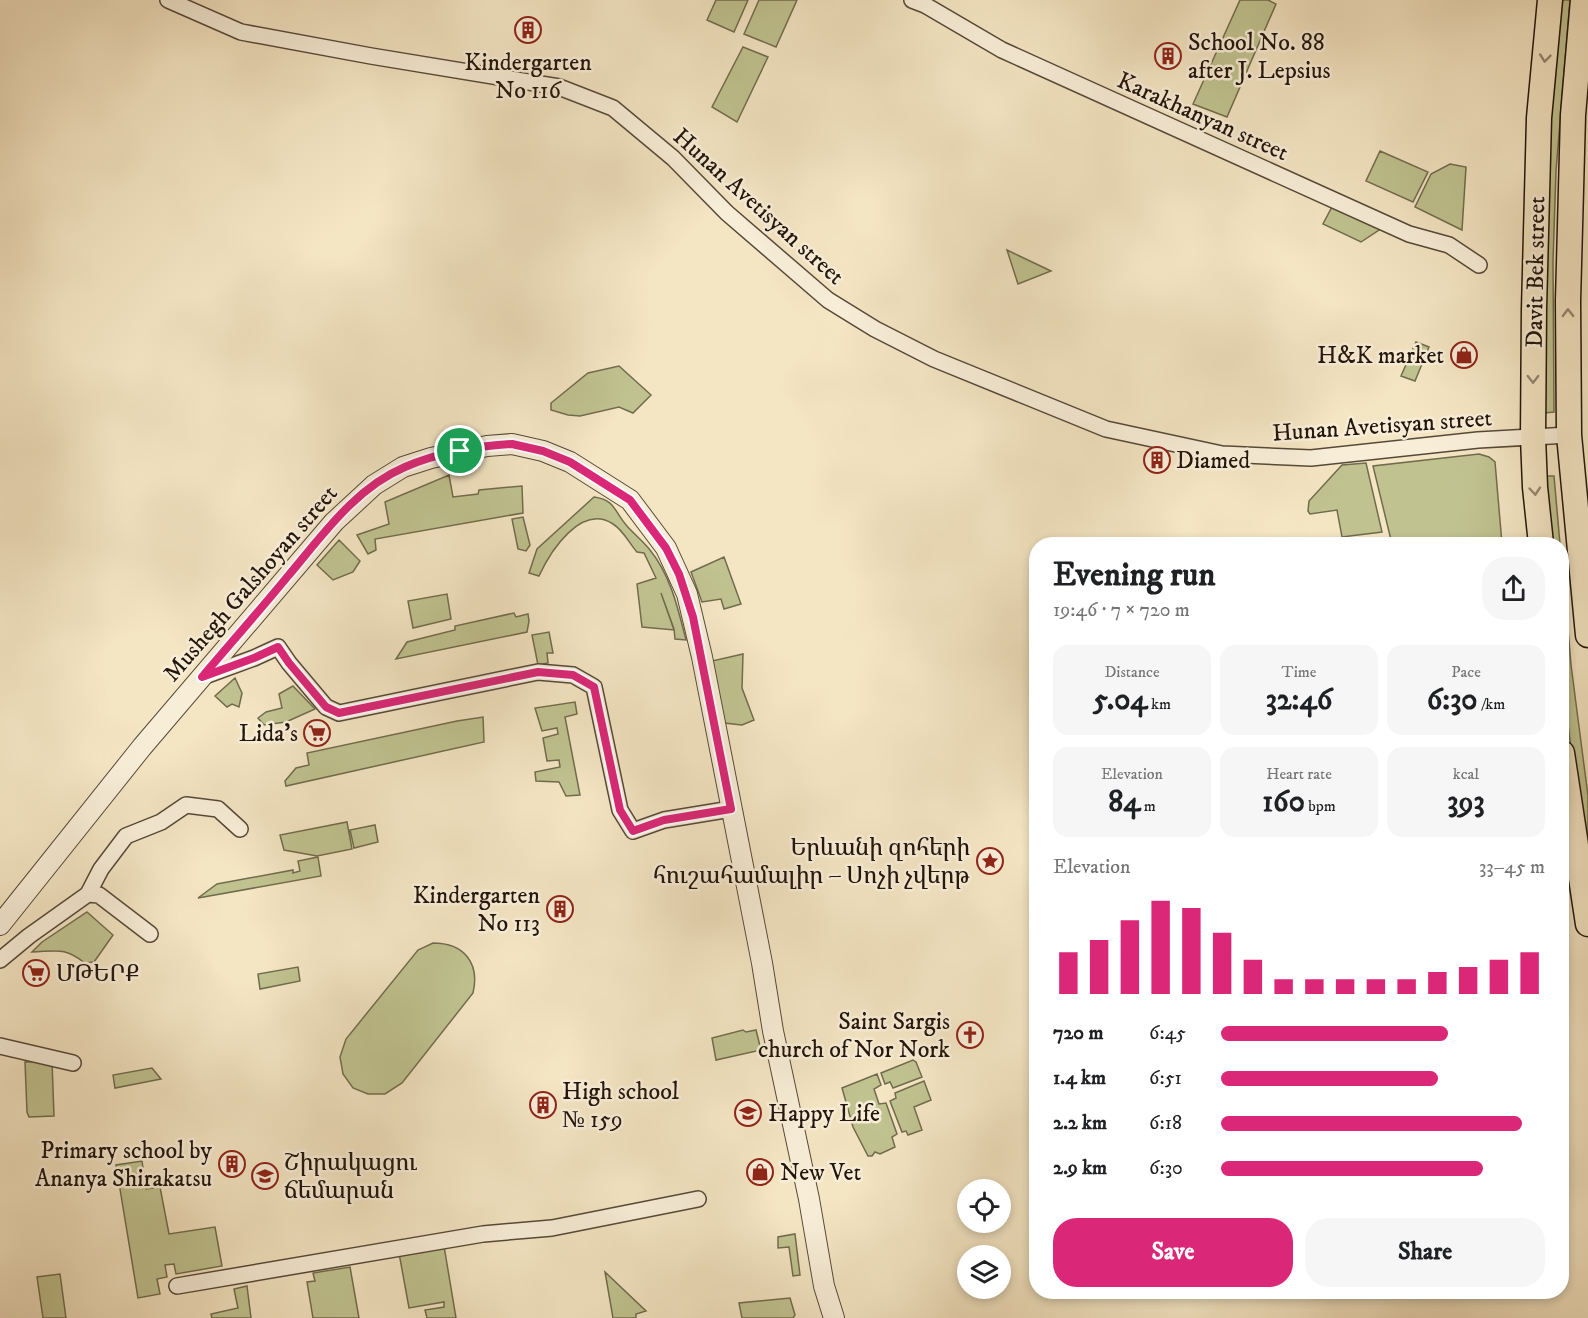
<!DOCTYPE html>
<html lang="en">
<head>
<meta charset="utf-8">
<style>
  :root { --surface:#fff; --page:#f6f6f6; --text:#202124; --muted:#757577; --accent:#db2777 }
  body { margin:0; font-family:"IM FELL DW Pica","Noto Serif Armenian",serif; background:var(--page); color:var(--text); height:100vh; display:flex; flex-direction:column; font-size:22px; white-space:nowrap }
  * { box-sizing:border-box; margin:0 }
  p { font-size:20px; color:var(--muted) }
  .icon { flex:none; width:33px; height:33px; fill:none; stroke:currentColor; stroke-width:2; stroke-linecap:round; stroke-linejoin:round }
  .map { position:relative; flex:1; overflow:hidden }
  .side { position:absolute; left:1029px; top:537px; width:540px; height:762px; display:flex; flex-direction:column; background:var(--surface); border-radius:24px; box-shadow:0 3px 9px #0003 }
  .side>* { flex:none }
  .fabs { position:absolute; left:957px; top:1179px; display:grid; gap:12px }
  .fabs a { display:grid; place-items:center; width:54px; height:54px; border-radius:50%; background:var(--surface); box-shadow:0 3px 9px #0003; font-size:30px }
  .pin { position:absolute; display:grid; place-items:center; width:51px; height:51px; color:#fff; margin:-26px; border:3px solid #fff; border-radius:50%; box-shadow:0 2px 6px #0007 }
  .round { display:grid; place-items:center; flex:none; width:63px; height:63px; border-radius:24px; background:var(--page) }
  .headline { display:flex; align-items:center; justify-content:space-between; height:102px; padding:0 24px }
  h1 { font-size:33px; font-weight:700; line-height:45px }
  .metrics { display:grid; grid-template-columns:repeat(3,1fr); gap:9px; height:102px; padding:6px 24px }
  .metrics div { display:grid; align-content:center; border-radius:15px; background:var(--page); text-align:center }
  .metrics b { font-size:30px; font-weight:700 }
  .metrics small { font-size:16px; font-weight:400 }
  .metrics p { font-size:16px }
  .chart { height:168px; padding:12px 24px }
  .chart p { display:flex; justify-content:space-between }
  .chart svg { width:100%; height:108px; margin-top:6px; stroke:var(--accent); stroke-width:6 }
  .primary-button { display:flex; gap:12px; margin-top:auto; padding:12px 24px }
  .primary-button a { flex:1; height:69px; border-radius:24px; background:var(--accent); color:#fff; font-size:24px; font-weight:700; line-height:69px; text-align:center }
  .primary-button a+a { background:var(--page); color:var(--text) }
  ul { padding:0 24px; list-style:none; font-size:20px }
  li { display:grid; grid-template-columns:96px 72px 1fr; align-items:center; height:45px }
  li i { height:15px; border-radius:8px; background:var(--accent) }
  .map>svg:first-child { display:block }
</style>
</head>
<body>
<div class="map">
<svg width="1588" height="1318" viewBox="0 0 1588 1318">
  <rect width="100%" height="100%" fill="#f4e5c3"/>
  <filter id="stains"><feTurbulence type="fractalNoise" baseFrequency=".00333" numOctaves="4"/><feColorMatrix values="0 0 0 0 .2 0 0 0 0 .09 0 0 0 0 .02 0 0 0 .5 -.17"/></filter>
  <radialGradient id="worn" r=".72"><stop offset=".6" stop-color="#630" stop-opacity="0"/><stop offset="1" stop-color="#630" stop-opacity=".3"/></radialGradient>
  <path fill="#c0c390" stroke="#716c4e" stroke-width="1.5" d="M716,0H748L734,32L707,20Z
    M759,0H797L776,47L744,34Z
    M1240,0H1268L1276,4L1227,117L1193,104Z
    M1560,0H1570L1556,171L1553,261L1554,412L1544,413V198Z
    M743,47L768,57L737,122L712,107Z
    M1380,151L1428,172L1413,202L1366,181Z
    M1450,164L1466,167L1462,230L1415,207L1431,174Z
    M1333,205L1382,228L1361,242L1323,224Z
    M1007,250L1051,271L1018,284Z
    M1416,342L1429,347L1415,381L1401,376Z
    M619,366L651,395L633,413L619,407L580,416L568,415L551,410V403L588,373Z
    M1479,454L1489,457L1495,462L1502,544H1392L1373,466Z
    M1366,463L1382,532L1342,537L1337,510L1310,514L1308,511L1309,501L1342,465Z
    M449,475L453,497L478,494L479,490L522,486L523,513L375,539L376,550L368,554L357,535L389,524L385,502Z
    M1544,476H1554L1560,544H1550Z
    M594,497C616,500 614,512 627,526C634,534 643,541 650,550C671,576 678,609 686,640L675,639L674,629L661,593L674,630L642,627L637,584L656,578L644,553L637,552C629,543 624,531 613,524C581,503 550,552 539,576L529,573L537,549Z
    M523,517L530,545L526,551L518,549L512,519Z
    M339,540L360,561L353,572L333,580L317,565Z
    M724,557L741,604L724,609L721,599L702,602L691,572Z
    M1562,558L1571,665L1588,796V865L1580,824L1562,674Z
    M447,594L451,619L413,628L408,601Z
    M514,613L516,617L528,614L529,621L527,632L396,659L407,642L455,630V626Z
    M549,632L553,653H547L548,663L538,665L532,635Z
    M743,654L742,688L754,720L742,725L724,723L712,661Z
    M235,678L242,693L239,707L232,704L227,707L215,696Z
    M293,686L315,709L286,722L264,725L258,718L266,712L282,708L279,694Z
    M575,702L577,714L565,717L580,795L566,796L559,782L536,781L535,772L560,767L559,760L547,761L543,738L558,734L557,728L542,731L535,708Z
    M483,717L484,742L286,786L285,781L296,768L309,765L307,753L457,721Z
    M347,822L352,849L317,856L284,850L280,835Z
    M375,825L378,842L354,848L350,830Z
    M318,857L321,876L198,898L217,884L293,870V873L300,871L298,861Z
    M87,912L113,935L94,962L85,963C64,947 58,951 32,952L42,942Z
    M433,943C464,943 480,963 473,993L402,1083L385,1094H368L353,1088L343,1074L340,1057L346,1039L418,950Z
    M298,967L300,981L260,989L258,974Z
    M743,1030L746,1032L756,1030L761,1050L716,1060L712,1038Z
    M913,1060L916,1062L922,1077L893,1088L890,1082L885,1084L881,1073Z
    M52,1061L54,1116L29,1117L27,1112L25,1062Z
    M152,1068L161,1079L115,1088L113,1075Z
    M877,1074L881,1085L874,1089L879,1104L886,1103L897,1134L892,1137L895,1147L880,1154L875,1152L872,1156H868L853,1127L842,1088Z
    M924,1081L931,1100L914,1107L922,1130L908,1135L906,1131L902,1132L890,1101L896,1098L895,1093Z
    M142,1161L146,1189L160,1187L169,1234L215,1227L222,1266L176,1274L174,1264L165,1265L167,1277L157,1279L160,1294L138,1298L116,1165Z
    M795,1234L800,1275L793,1276L789,1247L778,1248V1237Z
    M444,1246L456,1318H427L425,1310L444,1307V1302L409,1308L399,1253Z
    M350,1267L359,1318H313L307,1282L315,1281L313,1273Z
    M605,1272L646,1311L636,1314V1318H613Z
    M60,1274L66,1318H43L37,1277Z
    M247,1286L251,1318H212L211,1314L238,1308L234,1289Z
    M790,1298L795,1315L793,1318H742L739,1303Z"/>
  <g fill="none" stroke-linecap="round" stroke-linejoin="round">
    <defs>
      <path id="minor" d="M168,0L241,32L371,56L559,87L613,108L673,158L727,213L828,300L875,329L934,359L1106,429L1222,454L1311,458L1478,440L1569,435
        M912,0L925,5L1002,50L1409,234L1449,245L1479,265
        M202,677L254,658L278,647L289,663L326,707L339,713L538,672L573,675L594,687L620,810L633,831L664,820L731,809
        M88,894L101,869L126,836L161,822L186,805L218,809L240,829
        M0,960L29,936L88,894L99,895L150,934
        M0,1046L73,1063
        M177,1286L483,1234L552,1228L698,1199"/>
      <path id="tertiary" d="M0,925L142,747L334,522L374,485L403,467L431,458L487,446L512,444L543,451L570,462L630,500L666,548L687,594L702,657L762,963L773,1031L809,1199L824,1286L834,1318"/>
      <path id="primary" d="M1583,0L1573,115L1568,301L1569,435L1588,635
        M1541,544L1535,487L1533,437L1534,309L1539,118L1550,0
        M1562,753L1588,924"/>
    </defs>
    <use href="#minor" stroke="#564939" stroke-width="18"/>
    <use href="#tertiary" stroke="#564939" stroke-width="22"/>
    <use href="#primary" stroke="#22150b" stroke-width="27"/>
    <use href="#minor" stroke="#f8eed8" stroke-width="15"/>
    <use href="#tertiary" stroke="#f8eed8" stroke-width="20"/>
    <use href="#primary" stroke="#f4e5c3" stroke-width="24"/>
  </g>
  <defs><path id="oneway-chevron" d="M-2-3.5L2.5 0L-2 3.5" fill="none" stroke-width="1.6" stroke-linecap="round" stroke-linejoin="round" transform="scale(1.5)"/></defs>
  <g stroke="#968770">
    <use href="#oneway-chevron" transform="translate(1545 58) rotate(96)"/>
    <use href="#oneway-chevron" transform="translate(1568 313) rotate(-91)"/>
    <use href="#oneway-chevron" transform="translate(1533 379) rotate(90)"/>
    <use href="#oneway-chevron" transform="translate(1535 491) rotate(85)"/>
  </g>
  <g fill="none" stroke-linecap="round" stroke-linejoin="round">
    <defs>
      <path id="route" d="M512,444L543,451L570,462L630,500L666,548L679,574L693,617L731,809L664,820L633,831L620,810L594,687L573,675L538,672L339,713L326,707L289,663L278,647L254,658L202,677C231,643 260,610 288,576C322,536 355,488 405,467C438,453 476,446 512,444Z"/>
    </defs>
    <use href="#route" stroke="#fff" stroke-width="12"/>
    <use href="#route" stroke="#db2777" stroke-width="8"/>
  </g>
  <defs>
    <symbol id="building-ring" viewBox="-11 -11 22 22"><circle r="9.5" fill="#f8eed8" stroke="#8f2418" stroke-width="1.5"/><path d="M-4-6H4V6H1V3H-1V6H-4ZM-2.5-4.3h1.7v1.8h-1.7ZM.8-4.3h1.7v1.8H.8ZM-2.5-1h1.7V.8h-1.7ZM.8-1h1.7V.8H.8Z" fill="#8f2418"/></symbol>
    <symbol id="shop-ring" viewBox="-11 -11 22 22"><circle r="9.5" fill="#f8eed8" stroke="#8f2418" stroke-width="1.5"/><path d="M-5-2.5h2.3a2.7 3.5 0 0 1 5.4 0H5L5.5 6h-11ZM-1.5-2.5h3a1.5 2.3 0 0 0-3 0Z" fill="#8f2418"/></symbol>
    <symbol id="supermarket-ring" viewBox="-11 -11 22 22"><circle r="9.5" fill="#f8eed8" stroke="#8f2418" stroke-width="1.5"/><path d="M-6-5.5h2.5l.6 2H6L4.5 2H-2.5L-4.4-4H-6ZM-1.5 3.2a1.3 1.3 0 1 0 .1 0ZM3 3.2a1.3 1.3 0 1 0 .1 0Z" fill="#8f2418"/></symbol>
    <symbol id="sight-ring" viewBox="-11 -11 22 22"><circle r="9.5" fill="#f8eed8" stroke="#8f2418" stroke-width="1.5"/><path d="M0-6L1.8-2.2L6-1.7L2.9 1.2L3.7 5.4L0 3.3L-3.7 5.4L-2.9 1.2L-6-1.7L-1.8-2.2Z" fill="#8f2418"/></symbol>
    <symbol id="church-ring" viewBox="-11 -11 22 22"><circle r="9.5" fill="#f8eed8" stroke="#8f2418" stroke-width="1.5"/><path d="M-1.2-6h2.4v3.5h3.3v2.4h-3.3V6h-2.4V-.1h-3.3v-2.4h3.3Z" fill="#8f2418"/></symbol>
    <symbol id="school-ring" viewBox="-11 -11 22 22"><circle r="9.5" fill="#f8eed8" stroke="#8f2418" stroke-width="1.5"/><path d="M0-5L7-2L0 1L-7-2ZM-4 1L0 2.5L4 1V4Q0 6-4 4Z" fill="#8f2418"/></symbol>
  </defs>
  <g fill-rule="evenodd">
    <use href="#building-ring" x="513" y="15" width="30" height="30"/>
    <use href="#building-ring" x="1153" y="41" width="30" height="30"/>
    <use href="#shop-ring" x="1449" y="340" width="30" height="30"/>
    <use href="#building-ring" x="1142" y="445" width="30" height="30"/>
    <use href="#supermarket-ring" x="302" y="718" width="30" height="30"/>
    <use href="#sight-ring" x="975" y="846" width="30" height="30"/>
    <use href="#building-ring" x="545" y="894" width="30" height="30"/>
    <use href="#supermarket-ring" x="21" y="958" width="30" height="30"/>
    <use href="#church-ring" x="955" y="1020" width="30" height="30"/>
    <use href="#building-ring" x="528" y="1090" width="30" height="30"/>
    <use href="#school-ring" x="733" y="1098" width="30" height="30"/>
    <use href="#building-ring" x="217" y="1149" width="30" height="30"/>
    <use href="#shop-ring" x="745" y="1157" width="30" height="30"/>
    <use href="#school-ring" x="250" y="1161" width="30" height="30"/>
  </g>
  <g text-anchor="middle" stroke-width="5" stroke-linejoin="round" paint-order="stroke">
    <g font-size="24" fill="#22150b" stroke="#f8eed8" text-anchor="start">
      <text x="1188" y="50">School No. 88<tspan x="1188" dy="28">after J. Lepsius</tspan></text>
      <text x="528" y="70" text-anchor="middle">Kindergarten<tspan x="528" dy="28">No 116</tspan></text>
      <text x="1444" y="363" text-anchor="end">H&amp;K market</text>
      <text x="1176" y="468">Diamed</text>
      <text x="298" y="741" text-anchor="end">Lida's</text>
      <text x="970" y="855" text-anchor="end">Երևանի զոհերի<tspan x="970" dy="28">հուշահամալիր – Սոչի չվերթ</tspan></text>
      <text x="540" y="903" text-anchor="end">Kindergarten<tspan x="540" dy="28">No 113</tspan></text>
      <text x="56" y="981">ՄԹԵՐՔ</text>
      <text x="950" y="1029" text-anchor="end">Saint Sargis<tspan x="950" dy="28">church of Nor Nork</tspan></text>
      <text x="562" y="1099">High school<tspan x="562" dy="28">№ 159</tspan></text>
      <text x="768" y="1121">Happy Life</text>
      <text x="212" y="1158" text-anchor="end">Primary school by<tspan x="212" dy="28">Ananya Shirakatsu</tspan></text>
      <text x="284" y="1170">Շիրակացու<tspan x="284" dy="28">ճեմարան</tspan></text>
      <text x="780" y="1180">New Vet</text>
    </g>
    <g font-size="24" fill="#22150b" stroke="#f8eed8">
      <text transform="translate(1203 116) rotate(24)" y="8">Karakhanyan street</text>
      <text transform="translate(759 206) rotate(42)" y="8">Hunan Avetisyan street</text>
      <text transform="translate(1535 272) rotate(-89)" y="8">Davit Bek street</text>
      <text transform="translate(1382 425) rotate(-4)" y="8">Hunan Avetisyan street</text>
      <text transform="translate(250 583) rotate(-49)" y="8">Mushegh Galshoyan street</text>
    </g>
  </g>
  <rect width="100%" height="100%" filter="url(#stains)"/>
  <rect width="100%" height="100%" fill="url(#worn)"/>
</svg>
<div class="fabs">
<a><svg class="icon" aria-label="locate" viewBox="0 0 24 24"><circle cx="12" cy="12" r="6"/><path d="M12 2v4M12 18v4M2 12h4M18 12h4"/></svg></a>
<a><svg class="icon" aria-label="layers" viewBox="0 0 24 24"><path d="M12 4l9 5-9 5-9-5zM3 14l9 5 9-5"/></svg></a>
</div>
<div class="pin" style="left:460px;top:451px;background:#1e9e55"><svg class="icon" aria-label="arrive" viewBox="0 0 24 24"><path d="M6 21V4h12l-3 4 3 4H6"/></svg></div>
<section class="side">
<div class="headline"><div><h1>Evening run</h1><p>19:46 · 7 × 720 m</p></div><a class="round"><svg class="icon" aria-label="share" viewBox="0 0 24 24"><path d="M12 15V3M7 8l5-5 5 5M5 13v7h14v-7"/></svg></a></div>
<div class="metrics">
<div><p>Distance</p><b>5.04<small> km</small></b></div>
<div><p>Time</p><b>32:46</b></div>
<div><p>Pace</p><b>6:30<small> /km</small></b></div>
</div>
<div class="metrics">
<div><p>Elevation</p><b>84<small> m</small></b></div>
<div><p>Heart rate</p><b>160<small> bpm</small></b></div>
<div><p>kcal</p><b>393</b></div>
</div>
<div class="chart"><p><span>Elevation</span>33–45 m</p>
<svg viewBox="0 0 160 44" preserveAspectRatio="none"><path d="M5 44V27M15 44V22M25 44V14M35 44V6M45 44V9M55 44V19M65 44V30M75 44V38M85 44V38M95 44V38M105 44V38M115 44V38M125 44V35M135 44V33M145 44V30M155 44V27"/></svg>
</div>
<ul>
<li><b>720 m</b>6:45<i style="width:70%"></i></li>
<li><b>1.4 km</b>6:51<i style="width:67%"></i></li>
<li><b>2.2 km</b>6:18<i style="width:93%"></i></li>
<li><b>2.9 km</b>6:30<i style="width:81%"></i></li>
</ul>
<div class="primary-button"><a>Save</a><a>Share</a></div>
</section>
</div>
</body>
</html>
